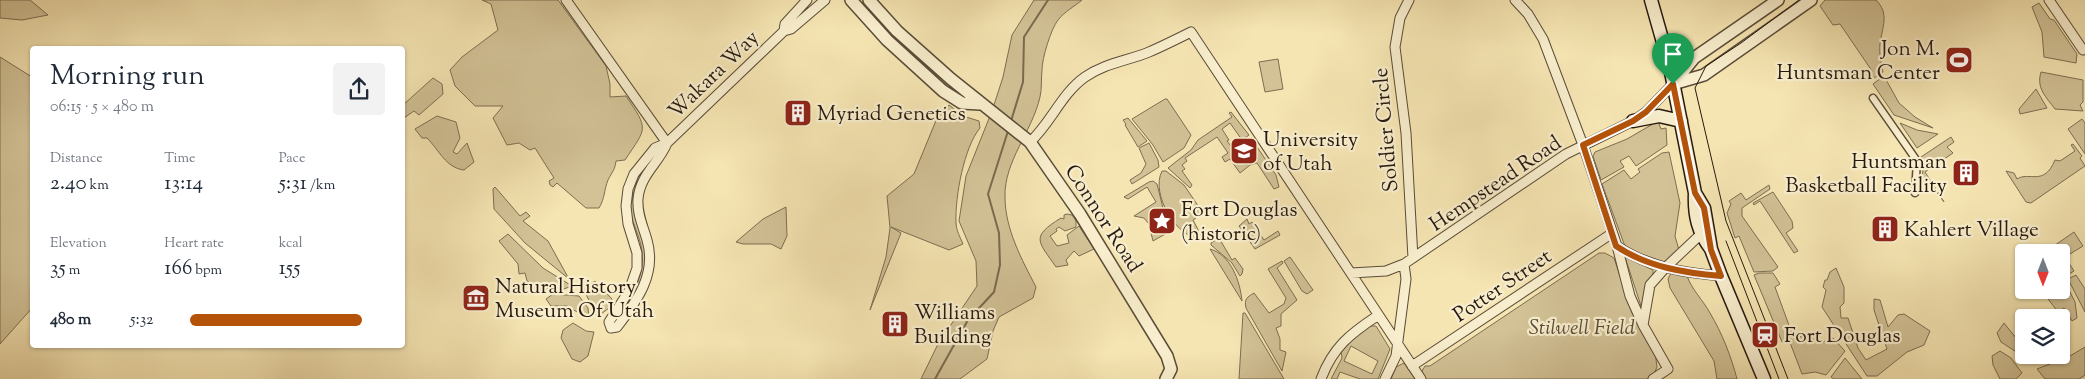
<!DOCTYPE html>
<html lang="en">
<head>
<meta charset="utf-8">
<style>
  :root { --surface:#fff; --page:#f2f2f3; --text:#1f2937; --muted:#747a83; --accent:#b45309 }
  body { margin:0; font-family:"Sorts Mill Goudy",serif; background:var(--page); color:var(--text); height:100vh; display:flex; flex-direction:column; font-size:19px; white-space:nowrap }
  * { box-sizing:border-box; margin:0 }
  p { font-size:16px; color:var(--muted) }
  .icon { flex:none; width:28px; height:28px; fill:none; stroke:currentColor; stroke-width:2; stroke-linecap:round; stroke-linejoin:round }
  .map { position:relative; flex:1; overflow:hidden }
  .side { position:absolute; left:30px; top:46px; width:375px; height:302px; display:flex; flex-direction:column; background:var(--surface); border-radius:5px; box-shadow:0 1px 4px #0004 }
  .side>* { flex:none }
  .needle { width:32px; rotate:180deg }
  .tools { position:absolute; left:2015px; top:244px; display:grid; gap:10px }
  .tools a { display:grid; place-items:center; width:55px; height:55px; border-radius:5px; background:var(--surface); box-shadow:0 1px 4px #0004; font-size:25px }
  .pin { position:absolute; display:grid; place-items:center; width:42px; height:42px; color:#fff; margin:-51px -21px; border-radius:50% 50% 50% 0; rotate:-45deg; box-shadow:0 0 5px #0007 }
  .pin .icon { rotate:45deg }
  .round { display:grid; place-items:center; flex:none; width:52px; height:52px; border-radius:5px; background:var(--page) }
  .overview { display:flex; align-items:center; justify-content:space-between; height:85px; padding:0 20px }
  h1 { font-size:28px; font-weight:600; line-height:38px }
  .stats { display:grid; grid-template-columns:repeat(3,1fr); gap:8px; height:85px; padding:5px 20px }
  .stats div { display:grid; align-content:center }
  .stats b { font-size:21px; font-weight:600 }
  .stats small { font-size:14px; font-weight:400 }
  .stats p { font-size:14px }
  ul { padding:0 20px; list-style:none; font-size:16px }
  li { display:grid; grid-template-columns:80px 60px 1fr; align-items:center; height:38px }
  li i { height:12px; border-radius:6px; background:var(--accent) }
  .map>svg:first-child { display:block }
</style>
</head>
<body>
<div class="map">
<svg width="2085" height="379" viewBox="0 0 2085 379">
  <rect width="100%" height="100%" fill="#f5e5b2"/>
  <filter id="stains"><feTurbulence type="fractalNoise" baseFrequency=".004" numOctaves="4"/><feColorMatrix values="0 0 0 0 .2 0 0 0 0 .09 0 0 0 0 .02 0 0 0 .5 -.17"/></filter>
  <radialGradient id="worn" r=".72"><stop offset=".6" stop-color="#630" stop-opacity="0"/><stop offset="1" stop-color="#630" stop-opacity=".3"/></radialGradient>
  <path fill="#d2c296" stroke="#7c6e52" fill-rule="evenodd" d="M0,0H30L48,15L22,20L0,18Z
    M482,0H558L606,66L610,84V97L626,96C649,130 647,127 625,160L616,161C615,170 612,172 608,180C604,190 605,198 599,208H586L557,183L553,187L550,185L549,181L554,178L535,148L530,150L519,143L507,145L493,118L503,106H475L455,86L450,70L462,57L498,30L491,4Z
    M1034,0H1082C1075,6 1064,12 1058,20C1051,29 1042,58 1042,70C1041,79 1042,89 1040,97C1032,132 1004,161 1005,197C1005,229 1022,260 1036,287L1033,298L999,317L993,331L987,359L960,379H921L938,344L977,286L976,261L959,221L966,176L992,111L1003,77L1012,35Z
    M1825,0H1876C1890,14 1882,27 1880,44C1879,53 1881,63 1883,72L1871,80L1869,77L1872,71L1840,24L1833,25L1820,6Z
    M2039,3L2050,19L2054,20L2077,54L2076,63L2044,57L2042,32L2032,7Z
    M0,57L32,77V308L0,344Z
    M1278,59L1283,89L1265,92L1259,62Z
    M2041,72L2083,80V102L2080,105L2083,111L2055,109C2046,97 2036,88 2041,72Z
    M1884,76L1899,103L1915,117L1933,128L1894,115L1873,84Z
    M433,78L442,84L443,94L419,115L414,111L404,118L403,105Z
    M2036,89L2047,108L2020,114L2019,109Z
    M1165,99H1167L1191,135L1184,148L1163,162L1153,145L1132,119Z
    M949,105L963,116L979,121L980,128C964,147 955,197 956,222C956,230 960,237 963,244L949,250L891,227L901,233L870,310L886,257L890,228L887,196L914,174L937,118Z
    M1231,112L1249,135L1242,140L1230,123L1222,129L1229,140L1227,141L1246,165L1255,159L1243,142L1251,138L1276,175L1279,187L1274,189L1257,163L1250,165L1240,173L1230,159L1225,162L1222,157L1228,153L1217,137L1185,158L1187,161L1182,165L1185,169L1182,171L1192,185L1190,188L1168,168L1191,150L1198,140L1232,117L1229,113Z
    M437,116L456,122L460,138L453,152L457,154L467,143L474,162L464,170C446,168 439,150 427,138H422L415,129Z
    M1128,118L1147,141L1138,147L1125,125L1126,124L1123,120Z
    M2082,119L2085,123V154L2068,129Z
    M1658,121L1661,129L1666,128L1667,145L1636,166L1629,156L1620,161L1624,167L1601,180L1593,156L1595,152L1627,139Z
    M1900,123L1917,130L1938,134L1917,148Z
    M1951,137L1954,142L1947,147L1953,153L1925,172L1944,202L1936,191L1927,189L1922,179L1923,169L1921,157Z
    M1149,143L1158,160L1159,167L1132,184L1130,180L1141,173L1146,164L1139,148Z
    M2073,144L2082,156L2080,158L2085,166L2031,203L2026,202L2006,171L2014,173L2017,179C2029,171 2044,187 2055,160L2060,161L2075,151L2071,145Z
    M659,151L640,182L647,248L646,273L632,299L631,296C639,282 644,268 642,252C641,240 635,229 632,218C626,191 639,168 659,151Z
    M1669,152L1680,203L1675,236L1679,250L1665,262L1626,249L1602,184L1624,170L1631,179L1640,172L1638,169L1662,153Z
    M1162,171H1166L1184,185L1203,213L1193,220L1203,239C1177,240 1150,194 1162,171Z
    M1153,181L1157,184L1165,216L1150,225L1144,218L1134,216L1156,202L1147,187L1128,199L1124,197L1149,182Z
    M1769,185L1770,189L1742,208V216L1778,267L1773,271L1754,272L1739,236L1735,238L1727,213L1731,204L1729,201L1741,193L1746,200Z
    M495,187L520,216L526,212L530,216L523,221L548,241L569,279L525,243L494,209L493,189Z
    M1773,192L1792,221L1793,228L1786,233L1798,251L1794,253L1760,201L1754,205L1753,203Z
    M786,207L787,236L781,249L771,244H743L736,242L763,219Z
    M1067,214L1072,215L1076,221V227L1065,231L1059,227L1056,229L1057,231L1050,236L1057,246L1069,243L1067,235L1079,226L1094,249L1079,256L1074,251L1066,260L1068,265L1056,267C1038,241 1030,237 1061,218L1064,219V215Z
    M1166,219L1169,224L1167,233L1153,241L1150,229Z
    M1247,219L1249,224L1252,222L1264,240L1278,231L1280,235L1255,249L1239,226Z
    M2074,232L2083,246L2065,257L2074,271L2066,276L2061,269V252H2050L2048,250Z
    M508,234L543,268L572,286L561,290L553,287L542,290L527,281L525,273L519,274L518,264L499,241Z
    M1219,238L1232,260L1235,258L1243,269L1242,274L1240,276L1232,263L1211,245V243Z
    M1210,249C1231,255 1240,281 1242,301Z
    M1599,253H1605L1614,258L1632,313L1655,352L1657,367L1654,374L1647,379H1425L1422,371L1425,366H1430Z
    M1290,257L1313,290L1307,294L1302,291L1284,261Z
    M1625,257L1653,270V276L1645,291L1642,309Z
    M1282,261L1283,263L1277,268L1297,300L1281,314V326L1276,328L1280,339V350L1286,352L1282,371L1246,308C1244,299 1247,297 1254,293L1269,313L1284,304L1286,298L1268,269Z
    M1836,268L1844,287V303L1840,307L1841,318H1848L1858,348L1866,360L1887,349L1874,310V299L1880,300L1888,327L1898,315L1904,314L1930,331L1924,345L1907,352L1877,376H1867L1822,307L1826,290L1823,287L1825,280H1827L1830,272Z
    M1671,273L1687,276C1692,290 1703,300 1710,313C1722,333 1731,356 1737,379H1717L1714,361L1670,288L1668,279Z
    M1759,273H1773L1780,284L1775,287L1794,339L1814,332L1817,340L1823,342L1833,338L1845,351L1826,375L1815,372L1802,374L1789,340L1782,342L1754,275Z
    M2076,275L2085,289V312L2068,279Z
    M595,281L612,299L609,308L597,317L582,286L590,285Z
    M2066,284L2075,302L2077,318L2072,321L2064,308L2058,312L2045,295L2052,290H2061Z
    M553,294L579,296L588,308L589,319L567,306H551L546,299Z
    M1243,313H1245L1284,379H1239Z
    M573,323L586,331L594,332L588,356L580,362L572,359L561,338L563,330Z
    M2004,323L2024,348L2021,355L2001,342L1997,333Z
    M1370,326H1376L1390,349L1378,379H1360L1340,372L1337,379H1331L1342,358L1341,350L1345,343ZM1351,346L1378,361L1372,374L1344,361Z
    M2085,347V375L2079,379H2045L2037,369L2070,356Z
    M2000,351L2011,358L2022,373L2016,379H2000L1993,365L1992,356Z
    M1845,358L1862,379H1834L1831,377Z
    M1404,363L1415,379H1391L1396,367Z"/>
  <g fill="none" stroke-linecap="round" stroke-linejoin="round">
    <path stroke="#796a50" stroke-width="2" d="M1011,121L1023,82L1024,37L1048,0
      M935,379L968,320L994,292L1000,265L999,233L988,194L1008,131"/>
    <defs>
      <path id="pedestrian" d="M1873,98L1917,161L1915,193"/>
      <path id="minor" d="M566,0L667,143
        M1409,0L1400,18L1395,47L1406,133L1413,258
        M1515,0L1528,14L1543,39L1583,145L1617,246L1630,296L1643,325L1668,369L1653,379
        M2049,0L2083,50
        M784,31L785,24L807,0
        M1030,142C1051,123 1061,94 1085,77C1105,63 1127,61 1149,52C1163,46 1177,39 1191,32L1421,379
        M667,143C659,163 640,175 638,199C637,214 643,226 647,240C657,274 637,301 617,327L611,328L609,322L629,291L637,268V253L628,224L626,206L628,189L634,174L655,148L667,143L784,31L791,29L825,0
        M1617,246C1647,267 1685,273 1721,276
        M1351,273L1386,271L1404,264L1566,154L1633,121L1646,112L1673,84
        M1643,325L1650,285L1665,268L1700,235
        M1412,366L1611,234
        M1321,379C1333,347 1350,334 1377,316
        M1385,379L1396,356L1406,279L1404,264"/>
      <path id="tertiary" d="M851,0L887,40L943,91L962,103L980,104
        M869,0L897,31L951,79L1030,142L1080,214L1167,356L1171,369L1166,379
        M1673,84L1704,75L1811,0
        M1673,84L1694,58L1778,0"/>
      <path id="secondary" d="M1651,0L1670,67L1695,193C1694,216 1698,232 1711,249
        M1633,121L1659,116L1681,121
        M1695,193L1704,208L1711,249L1721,276L1764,379"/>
    </defs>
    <use href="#pedestrian" stroke="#5a4c38" stroke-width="9"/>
    <use href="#minor" stroke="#5a4c38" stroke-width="11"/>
    <use href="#tertiary" stroke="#5a4c38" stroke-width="14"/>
    <use href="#secondary" stroke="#27190f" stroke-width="15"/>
    <use href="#pedestrian" stroke="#f8eecd" stroke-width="6"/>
    <use href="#minor" stroke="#f8eecd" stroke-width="9"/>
    <use href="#tertiary" stroke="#f8eecd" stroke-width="11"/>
    <use href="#secondary" stroke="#f8eecd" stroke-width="12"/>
    <path stroke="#27190f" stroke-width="1" d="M1726,241L1779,379
      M1788,379L1726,221L1695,88L1706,66L1741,43L1799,0"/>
  </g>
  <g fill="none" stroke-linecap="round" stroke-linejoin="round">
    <defs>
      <path id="route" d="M1673,84L1695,193L1704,208L1711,250L1721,276C1685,273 1647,267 1616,246L1583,145L1633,121L1646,112Z"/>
    </defs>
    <use href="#route" stroke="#fff" stroke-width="10"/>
    <use href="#route" stroke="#b45309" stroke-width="6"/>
  </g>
  <defs>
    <symbol id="stadium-square" viewBox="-11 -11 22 22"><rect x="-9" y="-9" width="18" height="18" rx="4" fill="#8f2418" stroke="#f8eecd"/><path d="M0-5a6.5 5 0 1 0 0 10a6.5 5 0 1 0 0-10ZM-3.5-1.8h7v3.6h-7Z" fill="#fff"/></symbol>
    <symbol id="building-square" viewBox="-11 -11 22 22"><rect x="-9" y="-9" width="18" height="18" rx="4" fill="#8f2418" stroke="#f8eecd"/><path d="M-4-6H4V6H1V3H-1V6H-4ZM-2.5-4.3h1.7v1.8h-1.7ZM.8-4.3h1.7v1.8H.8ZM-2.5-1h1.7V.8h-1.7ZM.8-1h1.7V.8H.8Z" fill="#fff"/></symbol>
    <symbol id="university-square" viewBox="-11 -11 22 22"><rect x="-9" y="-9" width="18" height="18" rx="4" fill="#8f2418" stroke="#f8eecd"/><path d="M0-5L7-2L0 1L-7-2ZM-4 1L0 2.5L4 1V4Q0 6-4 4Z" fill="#fff"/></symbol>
    <symbol id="sight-square" viewBox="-11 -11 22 22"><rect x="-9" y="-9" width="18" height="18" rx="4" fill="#8f2418" stroke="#f8eecd"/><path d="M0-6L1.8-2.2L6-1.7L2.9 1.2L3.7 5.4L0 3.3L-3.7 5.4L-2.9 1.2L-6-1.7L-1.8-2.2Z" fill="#fff"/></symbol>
    <symbol id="museum-square" viewBox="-11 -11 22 22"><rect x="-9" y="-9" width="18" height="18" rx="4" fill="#8f2418" stroke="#f8eecd"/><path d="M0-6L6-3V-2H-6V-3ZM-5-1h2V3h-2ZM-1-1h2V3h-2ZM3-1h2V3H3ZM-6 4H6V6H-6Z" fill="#fff"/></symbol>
    <symbol id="station-square" viewBox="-11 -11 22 22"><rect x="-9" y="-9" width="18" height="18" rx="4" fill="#8f2418" stroke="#f8eecd"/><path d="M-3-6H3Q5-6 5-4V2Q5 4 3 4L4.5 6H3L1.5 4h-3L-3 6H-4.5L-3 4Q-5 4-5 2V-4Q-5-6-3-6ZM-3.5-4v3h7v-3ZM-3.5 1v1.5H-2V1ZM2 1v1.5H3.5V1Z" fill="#fff"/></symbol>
  </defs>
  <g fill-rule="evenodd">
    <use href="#stadium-square" x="1943" y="44" width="32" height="32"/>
    <use href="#building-square" x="782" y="97" width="32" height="32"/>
    <use href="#university-square" x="1228" y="135" width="32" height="32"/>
    <use href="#building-square" x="1950" y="157" width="32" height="32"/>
    <use href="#sight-square" x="1146" y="205" width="32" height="32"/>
    <use href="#building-square" x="1869" y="213" width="32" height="32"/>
    <use href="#museum-square" x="460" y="282" width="32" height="32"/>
    <use href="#building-square" x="879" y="308" width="32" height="32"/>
    <use href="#station-square" x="1749" y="319" width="32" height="32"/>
  </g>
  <g text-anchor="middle" stroke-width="4.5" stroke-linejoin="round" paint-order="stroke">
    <g font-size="21" fill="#27190f" stroke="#f8eecd" text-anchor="start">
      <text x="1940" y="55" text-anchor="end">Jon M.<tspan x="1940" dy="24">Huntsman Center</tspan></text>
      <text x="817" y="120">Myriad Genetics</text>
      <text x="1263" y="146">University<tspan x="1263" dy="24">of Utah</tspan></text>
      <text x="1947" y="168" text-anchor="end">Huntsman<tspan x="1947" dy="24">Basketball Facility</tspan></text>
      <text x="1181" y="216">Fort Douglas<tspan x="1181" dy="24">(historic)</tspan></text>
      <text x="1904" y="236">Kahlert Village</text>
      <text x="495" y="293">Natural History<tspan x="495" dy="24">Museum Of Utah</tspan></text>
      <text x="914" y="319">Williams<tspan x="914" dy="24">Building</tspan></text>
      <text x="1784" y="342">Fort Douglas</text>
    </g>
    <g font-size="21" fill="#27190f" stroke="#f8eecd">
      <text transform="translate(713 74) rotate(-44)" y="7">Wakara Way</text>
      <text transform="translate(1385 130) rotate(-95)" y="7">Soldier Circle</text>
      <text transform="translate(1495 183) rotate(-34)" y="7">Hempstead Road</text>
      <text transform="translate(1104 218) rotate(57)" y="7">Connor Road</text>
      <text transform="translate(1502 285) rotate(-34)" y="7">Potter Street</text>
    </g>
    <g font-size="21" font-style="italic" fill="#5a4c38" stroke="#f8eecd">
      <text x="1582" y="334">Stilwell Field</text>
    </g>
  </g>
  <rect width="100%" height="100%" filter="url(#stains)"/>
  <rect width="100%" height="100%" fill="url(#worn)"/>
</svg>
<div class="tools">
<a><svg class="needle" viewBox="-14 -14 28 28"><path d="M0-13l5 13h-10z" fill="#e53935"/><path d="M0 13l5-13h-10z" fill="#747a83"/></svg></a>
<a><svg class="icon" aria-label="layers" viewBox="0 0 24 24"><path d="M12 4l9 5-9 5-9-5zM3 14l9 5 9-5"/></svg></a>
</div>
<div class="pin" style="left:1673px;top:84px;background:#1e9e55"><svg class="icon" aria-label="arrive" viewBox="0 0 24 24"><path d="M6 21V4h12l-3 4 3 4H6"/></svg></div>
<section class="side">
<div class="overview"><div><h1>Morning run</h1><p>06:15 · 5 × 480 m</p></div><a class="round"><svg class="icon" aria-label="share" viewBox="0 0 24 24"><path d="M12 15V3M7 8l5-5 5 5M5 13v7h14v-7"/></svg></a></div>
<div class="stats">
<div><p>Distance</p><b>2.40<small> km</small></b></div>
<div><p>Time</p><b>13:14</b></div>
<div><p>Pace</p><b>5:31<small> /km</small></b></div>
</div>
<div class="stats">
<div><p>Elevation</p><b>35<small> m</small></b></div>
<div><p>Heart rate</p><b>166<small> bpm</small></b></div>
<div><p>kcal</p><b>155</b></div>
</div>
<ul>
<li><b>480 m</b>5:32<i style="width:88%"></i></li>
</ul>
</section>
</div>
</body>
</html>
